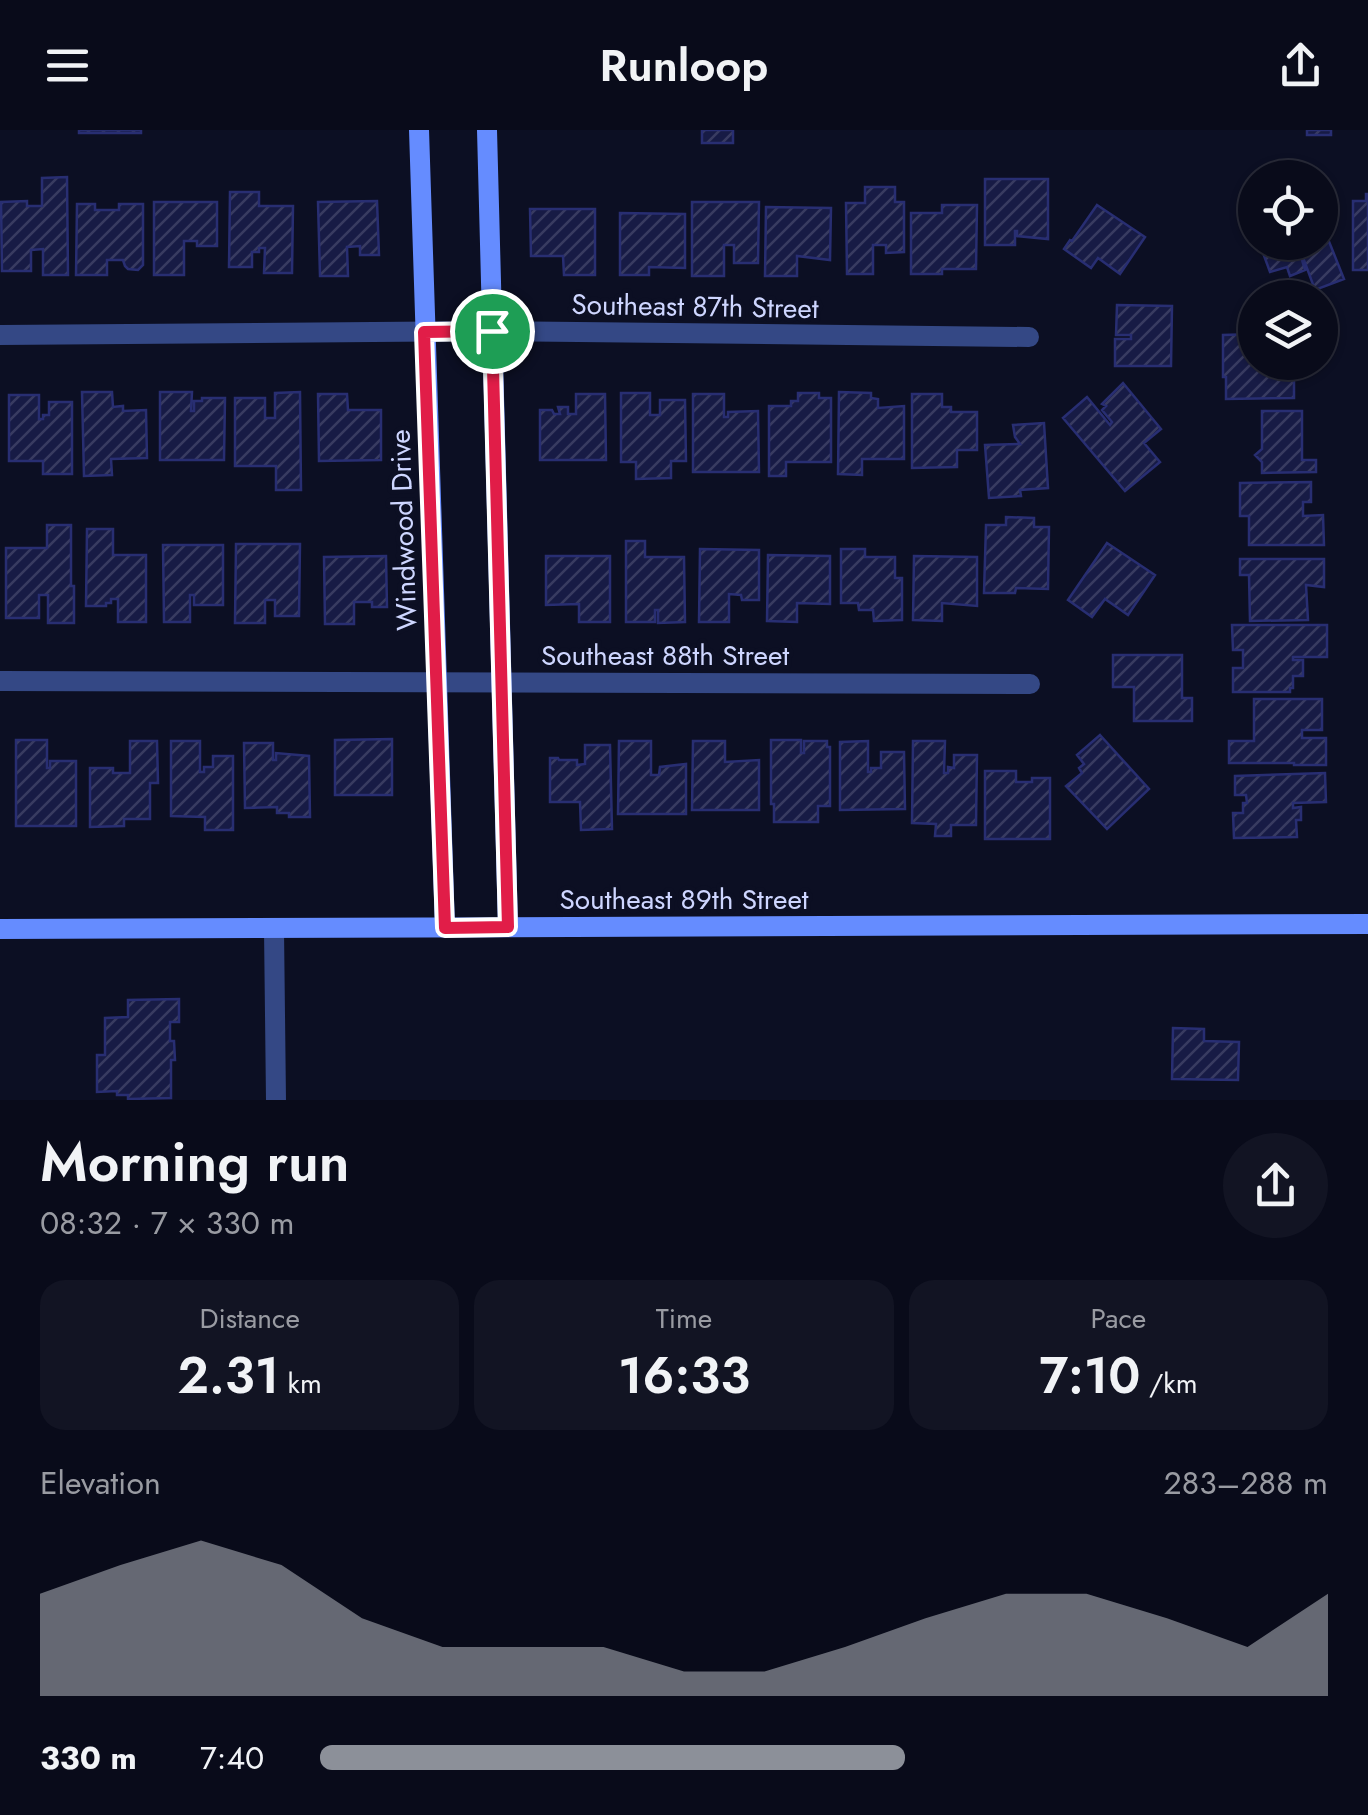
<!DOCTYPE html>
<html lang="en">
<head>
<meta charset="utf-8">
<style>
  :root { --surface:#090b1a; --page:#121423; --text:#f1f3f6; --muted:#999ba2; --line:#292b39; --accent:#8c9099 }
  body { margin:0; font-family:Jost,sans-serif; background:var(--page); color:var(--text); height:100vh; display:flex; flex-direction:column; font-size:38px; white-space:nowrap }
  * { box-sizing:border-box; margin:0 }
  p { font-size:32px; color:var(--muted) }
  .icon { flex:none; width:55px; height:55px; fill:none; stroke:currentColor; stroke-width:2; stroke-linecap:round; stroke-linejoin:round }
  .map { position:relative; height:970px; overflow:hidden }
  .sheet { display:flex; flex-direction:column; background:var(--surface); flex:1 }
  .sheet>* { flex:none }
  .buttons { position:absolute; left:1238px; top:30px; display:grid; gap:20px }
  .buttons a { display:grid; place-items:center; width:100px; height:100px; border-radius:50%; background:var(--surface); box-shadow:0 2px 8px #0004,0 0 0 2px var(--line); font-size:50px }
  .pin { position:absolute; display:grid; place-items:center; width:85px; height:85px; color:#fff; margin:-42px; border:5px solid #fff; border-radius:50%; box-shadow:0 2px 10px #0007 }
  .round { display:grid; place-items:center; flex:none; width:105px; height:105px; border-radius:52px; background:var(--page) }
  .overview { display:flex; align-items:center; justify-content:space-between; height:170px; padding:0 40px }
  h1 { font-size:55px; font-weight:600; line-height:75px }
  .metrics { display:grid; grid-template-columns:repeat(3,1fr); gap:15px; height:170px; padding:10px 40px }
  .metrics div { display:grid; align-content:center; border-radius:25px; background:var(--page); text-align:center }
  .metrics b { font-size:50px; font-weight:600 }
  .metrics small { font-size:28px; font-weight:400 }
  .metrics p { font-size:28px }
  .chart { height:280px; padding:20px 40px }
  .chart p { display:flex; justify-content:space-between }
  .chart svg { width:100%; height:180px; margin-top:10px; fill:var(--accent); opacity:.7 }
  ul { padding:0 40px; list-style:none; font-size:32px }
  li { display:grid; grid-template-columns:160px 120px 1fr; align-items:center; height:75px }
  li i { height:25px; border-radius:12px; background:var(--accent) }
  header { display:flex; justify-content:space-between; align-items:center; height:130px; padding:0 40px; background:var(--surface); font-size:45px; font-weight:600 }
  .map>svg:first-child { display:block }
</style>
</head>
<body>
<header><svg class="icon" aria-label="menu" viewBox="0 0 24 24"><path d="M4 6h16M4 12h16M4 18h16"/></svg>Runloop<svg class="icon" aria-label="share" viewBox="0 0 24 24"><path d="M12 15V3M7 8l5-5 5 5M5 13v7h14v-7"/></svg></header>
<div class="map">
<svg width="1368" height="970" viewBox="0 0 1368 970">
  <defs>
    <pattern id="building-hatch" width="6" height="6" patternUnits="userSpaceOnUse" patternTransform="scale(2.5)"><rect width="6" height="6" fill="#171b45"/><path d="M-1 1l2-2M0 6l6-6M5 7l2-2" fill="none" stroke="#383b61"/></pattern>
  </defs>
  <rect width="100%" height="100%" fill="#0c0f23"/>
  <path fill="url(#building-hatch)" stroke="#282e72" stroke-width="2.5" d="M79,0H141V3H79Z
    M702,0H733V13H702Z
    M1307,0H1331V5H1307Z
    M67,47L68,145H43V119L31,120V141H2L1,72L27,71V76H42V48Z
    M985,49H1048V109L1017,106V101H1015V115H985Z
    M865,57H895V72H904V122L886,123V115H873V144H847L846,73H865Z
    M230,62H259V76H293L292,143H264L265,118H259V122H252V137H229Z
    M1366,64H1368V140H1353V71H1366Z
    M377,71L379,125H360V116L347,117L348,146H320L318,72Z
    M154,72H217V116H197V111H184V145H154Z
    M692,72H759L758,133H734V115H724V146H692Z
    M77,74H95V80H119V74H143V135L138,140L128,139L125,136L123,130H107V145H76Z
    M942,75H977L976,139H942V144H911V83H942Z
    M1097,75L1145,107L1120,144L1098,128L1091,138L1064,119L1070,110L1072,111Z
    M766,77L831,78L830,130L797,126V146H765Z
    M530,79H595V145H564L563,126H531Z
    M620,83L685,84V138L649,137V145H620Z
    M1320,89L1344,149L1315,160L1304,130H1302L1305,140L1290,146L1287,137L1270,142L1259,112H1320Z
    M1117,175L1172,176L1171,236H1115V209H1131V205H1116Z
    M1255,204V232H1287V235H1274V238H1294V268L1226,269V247H1223V205Z
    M1123,253L1161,299L1144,313L1160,332L1125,361L1063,288L1087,267L1110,295L1112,292L1102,280L1106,276L1102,274Z
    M82,262H112L113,277L123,276V281L146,280L147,328L111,329L112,345L84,346Z
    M160,262H192L191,281H194V271H202V268H225L224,330H160Z
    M300,262L301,360H276V336H235V268H265V288H275V263Z
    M839,262L871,263V268L878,269V278L904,276V329H862V345L838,344Z
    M621,263H650V285H660V270H685L686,331H671V348L636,349V332H621Z
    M798,263H819V268H831V332H786V346H769V276H791V271H798Z
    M318,264H347L348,280H381V330L319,331Z
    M576,264H605L606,330H540V280H552L554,284H560L558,277H568V284H576Z
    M693,264H724V287H728V282L758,281L759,342H693Z
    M912,264H942V277H951V282H977V320H957V337L912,338Z
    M9,265H39V289H43V285H49V272H72V344H43V331H9Z
    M1262,281H1302V330H1316V342L1262,343V332L1255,325L1262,319Z
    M1044,293L1048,358L1020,360L1021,366L989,368L985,315L1020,314L1015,307L1013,295Z
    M1311,352V372H1303V386L1323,385L1324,415H1249V386H1240V353Z
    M1006,387L1034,388V397H1049L1048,459L1016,458L1015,463H984L986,395H1006Z
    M47,395H71V456H74V493H48V465H39V488H6V418H47Z
    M87,399H113V425H146V492H118V469H111V473H106V476H86Z
    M626,411H645V427H684L685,492L658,493V480H655V492H626Z
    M1107,413L1155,445L1128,485L1105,469L1092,487L1068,470Z
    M236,414H300L299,486H275V470H265V493H235Z
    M163,415H223V475H194V465H190V492H164Z
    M700,419L759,420V470H742L741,465L729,464V492H699Z
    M841,419H865V427H895V448H902V490L874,491L873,480H859L858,473H841Z
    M768,425L830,426V474L797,473V492L767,491Z
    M386,426L387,477H372V472H354V494H325L324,427Z
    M546,426H610V492H579V474L546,475Z
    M914,426L977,427V476L942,473V491L913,490Z
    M1240,429H1324V457L1306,455L1308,490L1250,491L1249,445H1240Z
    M1232,495H1327V527H1293V530H1303V546H1293V558H1290V562H1233V538H1243V520H1233Z
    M1113,525H1182V568H1192V591H1134V557H1113Z
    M1254,569H1322V600H1302V608H1326V635H1294V633H1229V611H1254Z
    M1100,605L1149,659L1107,699L1066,656L1082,643L1079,638L1084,634L1077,625Z
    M392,609V665H335V610Z
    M16,610H47V638H50V631H76V696H16Z
    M771,610H801V623H804V611H827V617H830V676H818V692H774V674H771Z
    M130,611H157L158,653H150V689H124V696L90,697V638H113V643H130Z
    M171,611H200V642H204V637H213V626H233V700H205V687L171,686Z
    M619,611H651V645H659L660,637L686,634V684H618Z
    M693,611H725V632L759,630V680H692Z
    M868,611V642H871V638H881V622H904L905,679L840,680V612Z
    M913,611H945L944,643H948V637L954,638V625H977L976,695H951V706H935L936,694L912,693Z
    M244,613H273V630H276V623L309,626L310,687H289V683H277V677L245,678Z
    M585,615H610L612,699L581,700L580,672H550V628H558L559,630H577V635L585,634Z
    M985,641H1016V652H1032V648H1050V709H985Z
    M1325,643L1326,672L1293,673V678L1301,677V690H1296L1297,707L1234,708L1233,683H1243V673H1247L1246,665H1235V646Z
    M179,869V892H170V911H174L175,930H171V968L128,969V965H117V961L97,962V925H105V888L128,887V870Z
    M1173,898L1204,899V911L1239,912L1238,950L1172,949Z"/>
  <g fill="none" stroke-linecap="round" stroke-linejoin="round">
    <path stroke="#344885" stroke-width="20" d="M0,205L492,201L1029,207
      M0,551L1030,554
      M274,799L276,970"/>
    <path stroke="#658cff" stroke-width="20" d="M419,0L445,798
      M487,0L508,797
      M0,799L1368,794"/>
  </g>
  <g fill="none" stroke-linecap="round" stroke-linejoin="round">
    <defs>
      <path id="route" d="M492,201L508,797L445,798L424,202Z"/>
    </defs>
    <use href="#route" stroke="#fff" stroke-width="20"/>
    <use href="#route" stroke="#e11d48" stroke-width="12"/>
  </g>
  <g text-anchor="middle" stroke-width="9" stroke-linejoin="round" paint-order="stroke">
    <g font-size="28" fill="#ced6ff" stroke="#0c0f23">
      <text transform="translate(695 176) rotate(1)" y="10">Southeast 87th Street</text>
      <text transform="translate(403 400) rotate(-92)" y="10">Windwood Drive</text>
      <text x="665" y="535">Southeast 88th Street</text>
      <text x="684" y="779">Southeast 89th Street</text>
    </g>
  </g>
</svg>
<div class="buttons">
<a><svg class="icon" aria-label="locate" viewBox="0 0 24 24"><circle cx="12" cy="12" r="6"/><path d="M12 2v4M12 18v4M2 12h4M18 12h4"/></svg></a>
<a><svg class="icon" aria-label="layers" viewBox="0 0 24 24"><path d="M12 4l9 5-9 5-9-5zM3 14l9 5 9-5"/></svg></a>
</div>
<div class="pin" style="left:492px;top:201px;background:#1e9e55"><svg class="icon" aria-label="arrive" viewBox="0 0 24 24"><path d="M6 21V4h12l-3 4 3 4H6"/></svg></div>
</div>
<section class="sheet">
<div class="overview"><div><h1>Morning run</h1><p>08:32 · 7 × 330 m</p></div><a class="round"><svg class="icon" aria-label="share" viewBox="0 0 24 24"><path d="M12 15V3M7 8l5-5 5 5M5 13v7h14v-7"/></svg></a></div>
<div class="metrics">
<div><p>Distance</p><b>2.31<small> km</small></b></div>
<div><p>Time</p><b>16:33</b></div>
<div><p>Pace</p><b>7:10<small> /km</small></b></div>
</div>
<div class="chart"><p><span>Elevation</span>283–288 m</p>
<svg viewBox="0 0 160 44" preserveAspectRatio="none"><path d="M0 44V19L10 12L20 6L30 12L40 25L50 32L60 32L70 32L80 38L90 38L100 32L110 25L120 19L130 19L140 25L150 32L160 19V44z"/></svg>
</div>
<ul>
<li><b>330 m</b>7:40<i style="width:58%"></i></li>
</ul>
</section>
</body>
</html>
